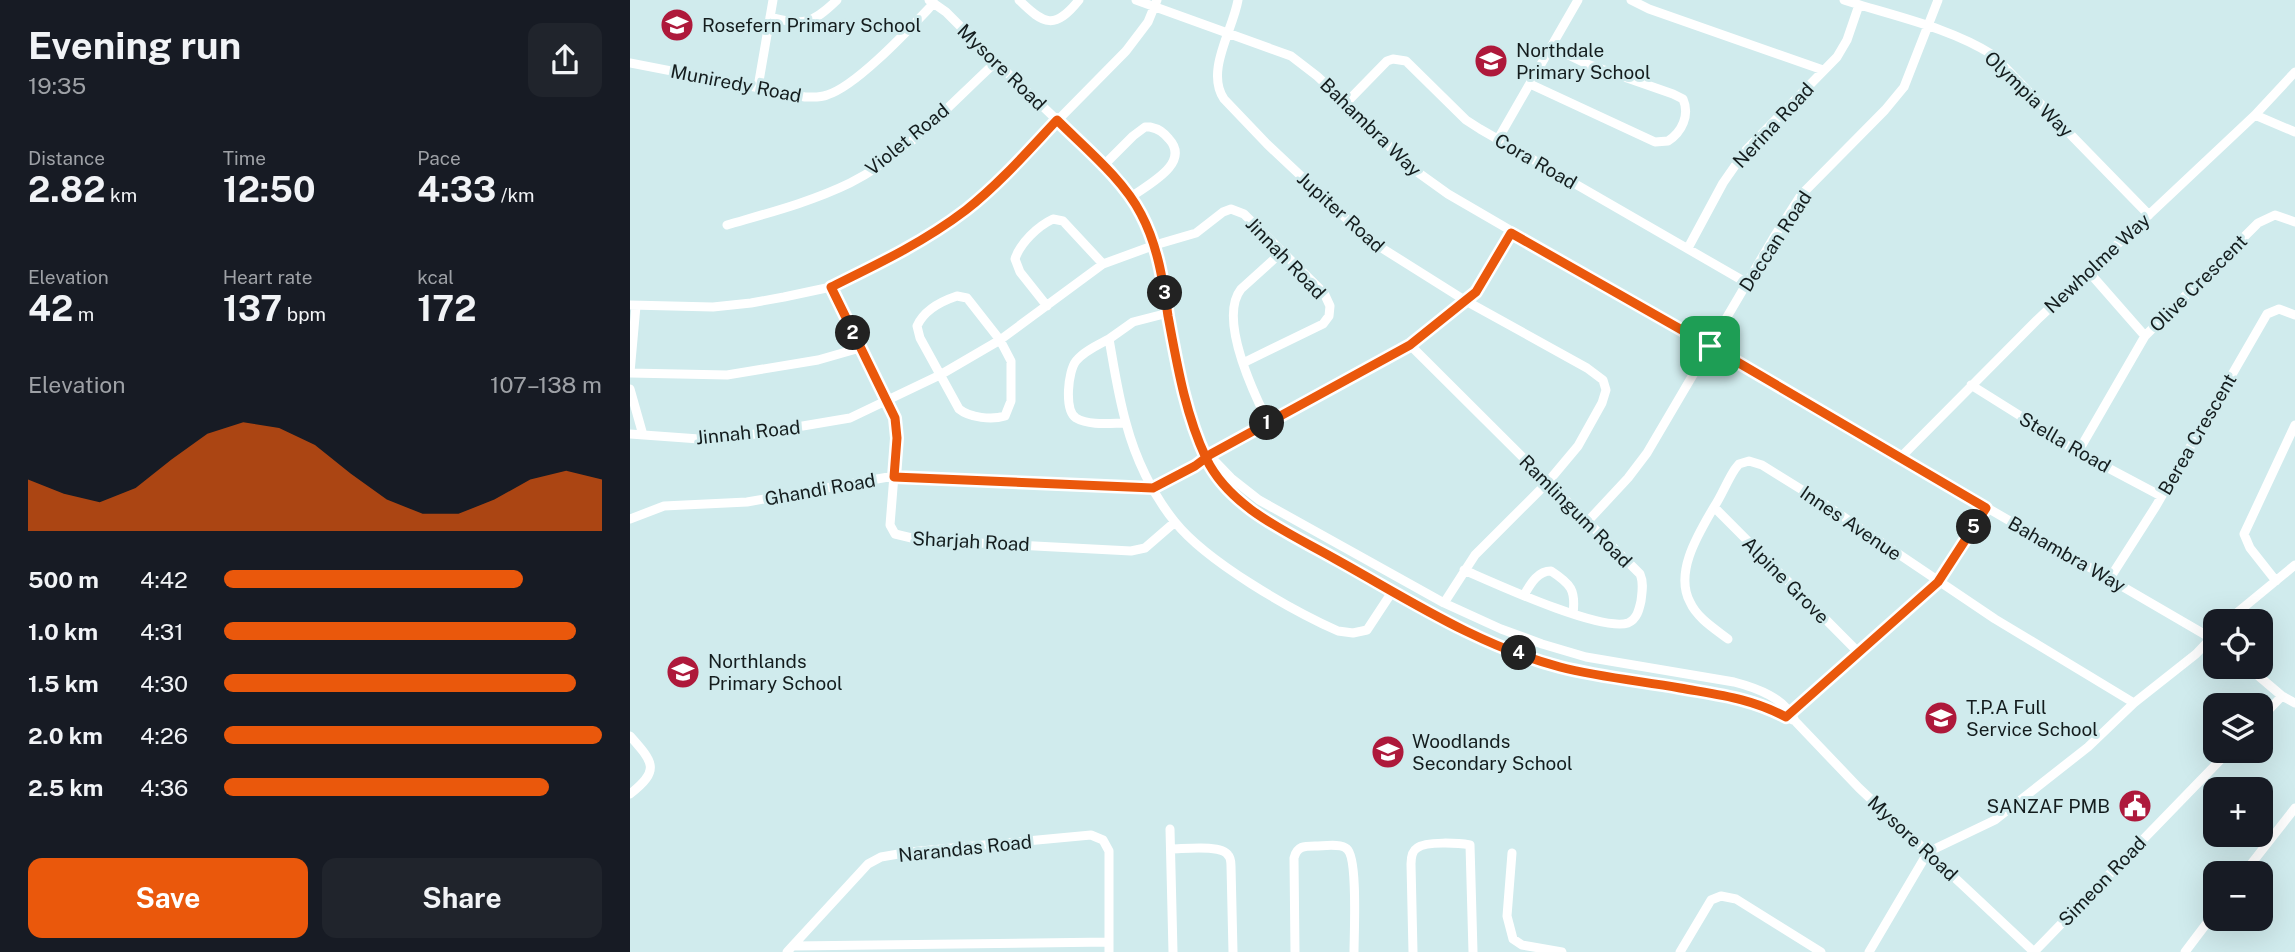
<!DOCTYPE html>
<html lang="en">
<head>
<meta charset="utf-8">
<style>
  :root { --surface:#171b24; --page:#20242c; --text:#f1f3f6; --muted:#9ea1a6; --accent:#ea580c }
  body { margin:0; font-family:"Public Sans",sans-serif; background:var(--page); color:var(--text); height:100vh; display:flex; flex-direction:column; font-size:26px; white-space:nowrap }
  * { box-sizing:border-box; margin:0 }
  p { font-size:23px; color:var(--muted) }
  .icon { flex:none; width:38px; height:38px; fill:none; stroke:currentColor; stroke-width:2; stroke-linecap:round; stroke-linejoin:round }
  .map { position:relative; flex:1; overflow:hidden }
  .details { display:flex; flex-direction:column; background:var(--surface); width:630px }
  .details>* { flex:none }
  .controls { position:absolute; left:1573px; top:609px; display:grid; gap:14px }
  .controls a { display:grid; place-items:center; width:70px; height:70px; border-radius:14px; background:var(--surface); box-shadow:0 7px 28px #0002; font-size:35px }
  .pin { position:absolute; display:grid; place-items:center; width:60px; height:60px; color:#fff; margin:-30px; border-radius:14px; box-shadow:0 4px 10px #0006 }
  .km { position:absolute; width:35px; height:35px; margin:-18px; border-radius:50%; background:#222; color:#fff; font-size:19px; line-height:35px; text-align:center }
  .round { display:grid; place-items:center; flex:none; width:74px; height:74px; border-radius:14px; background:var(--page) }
  .head { display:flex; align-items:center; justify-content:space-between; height:119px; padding:0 28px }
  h1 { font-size:38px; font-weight:700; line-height:52px }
  .metrics { display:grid; grid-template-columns:repeat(3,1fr); gap:10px; height:119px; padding:7px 28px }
  .metrics div { display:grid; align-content:center }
  .metrics b { font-size:35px; font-weight:700 }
  .metrics small { font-size:19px; font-weight:400 }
  .metrics p { font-size:19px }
  .chart { height:196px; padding:14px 28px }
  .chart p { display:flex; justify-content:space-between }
  .chart svg { width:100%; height:126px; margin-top:7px; fill:var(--accent); opacity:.7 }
  .cta { display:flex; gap:14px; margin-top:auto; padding:14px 28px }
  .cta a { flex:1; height:80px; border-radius:14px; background:var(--accent); color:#fff; font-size:28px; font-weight:700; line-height:80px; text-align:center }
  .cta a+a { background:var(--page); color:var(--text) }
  ul { padding:0 28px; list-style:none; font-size:23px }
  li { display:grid; grid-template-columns:112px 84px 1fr; align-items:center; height:52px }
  li i { height:18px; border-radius:9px; background:var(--accent) }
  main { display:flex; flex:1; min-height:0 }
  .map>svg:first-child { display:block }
</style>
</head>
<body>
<main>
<section class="details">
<div class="head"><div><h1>Evening run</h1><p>19:35</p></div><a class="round"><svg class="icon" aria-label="share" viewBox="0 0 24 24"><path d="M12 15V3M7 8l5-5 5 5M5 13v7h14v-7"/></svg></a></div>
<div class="metrics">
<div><p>Distance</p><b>2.82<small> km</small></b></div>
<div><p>Time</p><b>12:50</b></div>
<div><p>Pace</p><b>4:33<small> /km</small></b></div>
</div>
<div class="metrics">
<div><p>Elevation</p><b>42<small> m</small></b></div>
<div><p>Heart rate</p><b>137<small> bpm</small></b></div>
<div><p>kcal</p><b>172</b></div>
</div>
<div class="chart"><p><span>Elevation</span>107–138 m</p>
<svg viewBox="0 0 160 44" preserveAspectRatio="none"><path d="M0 44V26L10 31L20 34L30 29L40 19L50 10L60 6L70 8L80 14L90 24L100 33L110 38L120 38L130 33L140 26L150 23L160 26V44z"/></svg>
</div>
<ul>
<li><b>500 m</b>4:42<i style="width:79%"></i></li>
<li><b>1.0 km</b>4:31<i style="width:93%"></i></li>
<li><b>1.5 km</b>4:30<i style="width:93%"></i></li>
<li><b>2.0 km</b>4:26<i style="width:100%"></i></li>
<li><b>2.5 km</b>4:36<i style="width:86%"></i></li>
</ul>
<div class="cta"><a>Save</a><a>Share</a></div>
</section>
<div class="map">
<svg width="1665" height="952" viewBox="0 0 1665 952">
  <rect width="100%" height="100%" fill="#d0ebed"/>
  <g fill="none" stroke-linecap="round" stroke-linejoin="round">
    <path stroke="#fff" stroke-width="9" d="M299,0L316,12L366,62L427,120L501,197L525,245L550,379L562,423L576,458L592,482L613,504L648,528L706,559L793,610L890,654L944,670L1115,699L1165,721
      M389,0C414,25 425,30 449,0
      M506,0L661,56L687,76L716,103L779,166L818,194L1586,641
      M608,0C603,30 575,71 594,99L637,144L739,240L836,301L957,368L973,380L976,390L972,403L948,446L917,483L845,555L814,603
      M1001,0L1019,9L1193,70
      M1214,0C1263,16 1319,27 1363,55L1519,215
      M140,17C174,26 182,24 207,0
      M0,63L175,97C182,97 190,98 197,95C227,86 281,27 304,3
      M900,84L1025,142L1038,141C1052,132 1060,115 1053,99L1043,94L957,64L922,47
      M128,87L143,0
      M716,103L757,61L763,59L776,61L836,120L850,129L1117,283
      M1625,115L1665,132
      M868,139L948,0
      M472,167L503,136L515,127H520C529,129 533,132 539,139C561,163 519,184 501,197
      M97,225C138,213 181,202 220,183C276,155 320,104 366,62
      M1058,248L1093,183L1116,150L1207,57L1217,40L1229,5
      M1458,271L1515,336
      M201,287L265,418L267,438L260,525L265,534L290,540L501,551L515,548L545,522
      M327,296L337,298L341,303L370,340L381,361V401L375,416C362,420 340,418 329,409L290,338L287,326C294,310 312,301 327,296Z
      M0,305L83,307L121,303L154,297L201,287L291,241L335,210L362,187L496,51L518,22L527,0
      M417,306L390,272L385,259C390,243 408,226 423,219L433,221L473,264
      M538,313L503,322L479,339C484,367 488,395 496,423C505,457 522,494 545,522C577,562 661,610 708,631L723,633L737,630L762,592
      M479,339C468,345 454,351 446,361C438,371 434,410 446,418C459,426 482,423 496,423
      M780,345L1010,574C1014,583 1012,592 1011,601C1009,610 1007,619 998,623C970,632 864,583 834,570
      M0,372L6,306
      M0,373L97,375L188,360L230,348
      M1341,385L1448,452L1531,496
      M0,389L13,435
      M638,422C623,392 588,318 611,289L653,251
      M0,434L83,440L119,435L220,418L310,375L370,340L473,264L525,245L566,233L593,212L601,209L614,214L694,293L700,306L699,316L693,324L613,363
      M573,449L601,478L629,500L814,603L871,629L912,644L956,657L1104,682C1127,688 1155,698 1165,721L1229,788L1404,952
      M1448,452L1515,336L1628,223L1645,215L1665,222
      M1271,457L1407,320L1625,115L1665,72
      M1084,507L1228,652
      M0,519L34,506L117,502L264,476L523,488L780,345L846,292L881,233
      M958,521L998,478L1017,453L1144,237L1171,195L1255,110L1274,87L1308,0
      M1480,578L1526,506L1637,314L1649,309L1665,315
      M1646,581L1620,548L1614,534L1665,425
      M894,595C900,585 907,571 921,571C941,584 946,590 943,614
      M1597,621L1665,565
      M1098,639C1085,629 1067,618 1060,602C1044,572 1069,533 1084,507C1092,495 1097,481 1105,469L1109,464L1119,461L1132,465L1190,501L1365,619L1504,703
      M1618,667L1652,696L1665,703
      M1158,714L1308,582L1356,508
      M1631,718L1652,696
      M0,736C23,762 31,770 0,794
      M540,829L543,952
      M541,849C554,849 591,844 598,855C600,857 601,863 601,866L603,952
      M882,853L877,916L883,939L892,945L932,952
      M1614,873L1665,808
      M163,946L479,942
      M157,952L238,864L251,857L280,852L461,835L473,840L479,851V952
      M665,952L664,858C667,846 674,846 685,846C694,846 711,843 717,849C728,858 724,935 724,952
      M783,952L781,864C781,858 782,851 787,848C796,841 829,843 840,845L843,952
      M1050,952L1081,900L1091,896L1106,899L1191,952
      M1239,952L1298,852L1365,820L1458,747L1504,703L1566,654L1586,633
      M1404,952L1599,751
      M1555,952L1586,911"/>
  </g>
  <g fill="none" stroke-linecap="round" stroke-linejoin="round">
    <defs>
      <path id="route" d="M1080,346L881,233L846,292L780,345L581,454L565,466L523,488L264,477L267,438L265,418L201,287C248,264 294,242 336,210C369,184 398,151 427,120C455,148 493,179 511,214C528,246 533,281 538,316C547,364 555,413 576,458C600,509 662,534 707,560C779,600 849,646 930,667C969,677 1010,681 1050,688C1089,695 1120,698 1156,717L1308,582L1356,508L1080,346"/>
    </defs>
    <use href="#route" stroke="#fff" stroke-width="14"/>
    <use href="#route" stroke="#ea580c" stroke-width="9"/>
  </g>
  <defs>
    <symbol id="school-disc" viewBox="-11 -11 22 22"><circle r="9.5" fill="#ae193b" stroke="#d0ebed"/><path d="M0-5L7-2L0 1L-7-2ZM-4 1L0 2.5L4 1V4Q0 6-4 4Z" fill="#fff"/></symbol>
    <symbol id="civic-disc" viewBox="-11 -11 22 22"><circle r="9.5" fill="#ae193b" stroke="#d0ebed"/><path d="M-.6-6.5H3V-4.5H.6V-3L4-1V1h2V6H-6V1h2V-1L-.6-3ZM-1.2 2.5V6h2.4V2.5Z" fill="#fff"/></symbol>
  </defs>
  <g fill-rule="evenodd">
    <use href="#school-disc" x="28" y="6" width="38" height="38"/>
    <use href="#school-disc" x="842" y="42" width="38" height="38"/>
    <use href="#school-disc" x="34" y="653" width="38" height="38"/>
    <use href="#school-disc" x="1292" y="699" width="38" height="38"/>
    <use href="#school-disc" x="739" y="733" width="38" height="38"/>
    <use href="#civic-disc" x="1486" y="787" width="38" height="38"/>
  </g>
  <g text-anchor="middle" stroke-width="6" stroke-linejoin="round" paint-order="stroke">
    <g font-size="19" fill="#141d1e" stroke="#d0ebed" text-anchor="start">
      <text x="72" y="32">Rosefern Primary School</text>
      <text x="886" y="57">Northdale<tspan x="886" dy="22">Primary School</tspan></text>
      <text x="78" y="668">Northlands<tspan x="78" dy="22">Primary School</tspan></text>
      <text x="1336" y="714">T.P.A Full<tspan x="1336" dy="22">Service School</tspan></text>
      <text x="782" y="748">Woodlands<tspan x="782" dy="22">Secondary School</tspan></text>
      <text x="1480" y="813" text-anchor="end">SANZAF PMB</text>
    </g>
    <g font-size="19" fill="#141d1e" stroke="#d0ebed">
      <text transform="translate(372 67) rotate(44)" y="7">Mysore Road</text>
      <text transform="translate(106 83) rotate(11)" y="7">Muniredy Road</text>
      <text transform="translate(1399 94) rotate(44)" y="7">Olympia Way</text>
      <text transform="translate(1143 125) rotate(-47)" y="7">Nerina Road</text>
      <text transform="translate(741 127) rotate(44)" y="7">Bahambra Way</text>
      <text transform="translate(277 139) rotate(-39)" y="7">Violet Road</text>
      <text transform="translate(906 161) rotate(30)" y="7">Cora Road</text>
      <text transform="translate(711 212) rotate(42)" y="7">Jupiter Road</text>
      <text transform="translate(1145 241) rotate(-57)" y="7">Deccan Road</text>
      <text transform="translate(656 258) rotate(46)" y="7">Jinnah Road</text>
      <text transform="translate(1467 263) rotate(-43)" y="7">Newholme Way</text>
      <text transform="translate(1568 283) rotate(-45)" y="7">Olive Crescent</text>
      <text transform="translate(118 432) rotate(-6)" y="7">Jinnah Road</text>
      <text transform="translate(1567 434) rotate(-60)" y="7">Berea Crescent</text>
      <text transform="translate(1435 442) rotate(30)" y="7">Stella Road</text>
      <text transform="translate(190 489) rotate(-10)" y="7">Ghandi Road</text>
      <text transform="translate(946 511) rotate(45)" y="7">Ramlingum Road</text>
      <text transform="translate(1221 523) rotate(34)" y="7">Innes Avenue</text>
      <text transform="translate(341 541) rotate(3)" y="7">Sharjah Road</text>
      <text transform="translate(1437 554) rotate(30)" y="7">Bahambra Way</text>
      <text transform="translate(1156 580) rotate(45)" y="7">Alpine Grove</text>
      <text transform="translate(1283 838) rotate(43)" y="7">Mysore Road</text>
      <text transform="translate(335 848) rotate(-6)" y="7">Narandas Road</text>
      <text transform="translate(1472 881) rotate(-46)" y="7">Simeon Road</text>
    </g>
  </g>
</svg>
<div class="controls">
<a><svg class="icon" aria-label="locate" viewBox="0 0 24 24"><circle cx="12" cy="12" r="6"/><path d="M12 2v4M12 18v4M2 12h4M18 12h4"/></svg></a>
<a><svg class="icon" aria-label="layers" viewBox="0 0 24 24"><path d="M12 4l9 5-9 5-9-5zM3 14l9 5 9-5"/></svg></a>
<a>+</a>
<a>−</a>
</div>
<div class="pin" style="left:1080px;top:346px;background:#1e9e55"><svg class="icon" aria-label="arrive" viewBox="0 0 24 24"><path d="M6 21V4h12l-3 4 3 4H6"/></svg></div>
<b class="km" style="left:637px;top:423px">1</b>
<b class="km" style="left:223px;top:333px">2</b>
<b class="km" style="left:535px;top:293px">3</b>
<b class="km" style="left:889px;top:653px">4</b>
<b class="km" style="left:1344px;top:527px">5</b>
</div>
</main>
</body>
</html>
